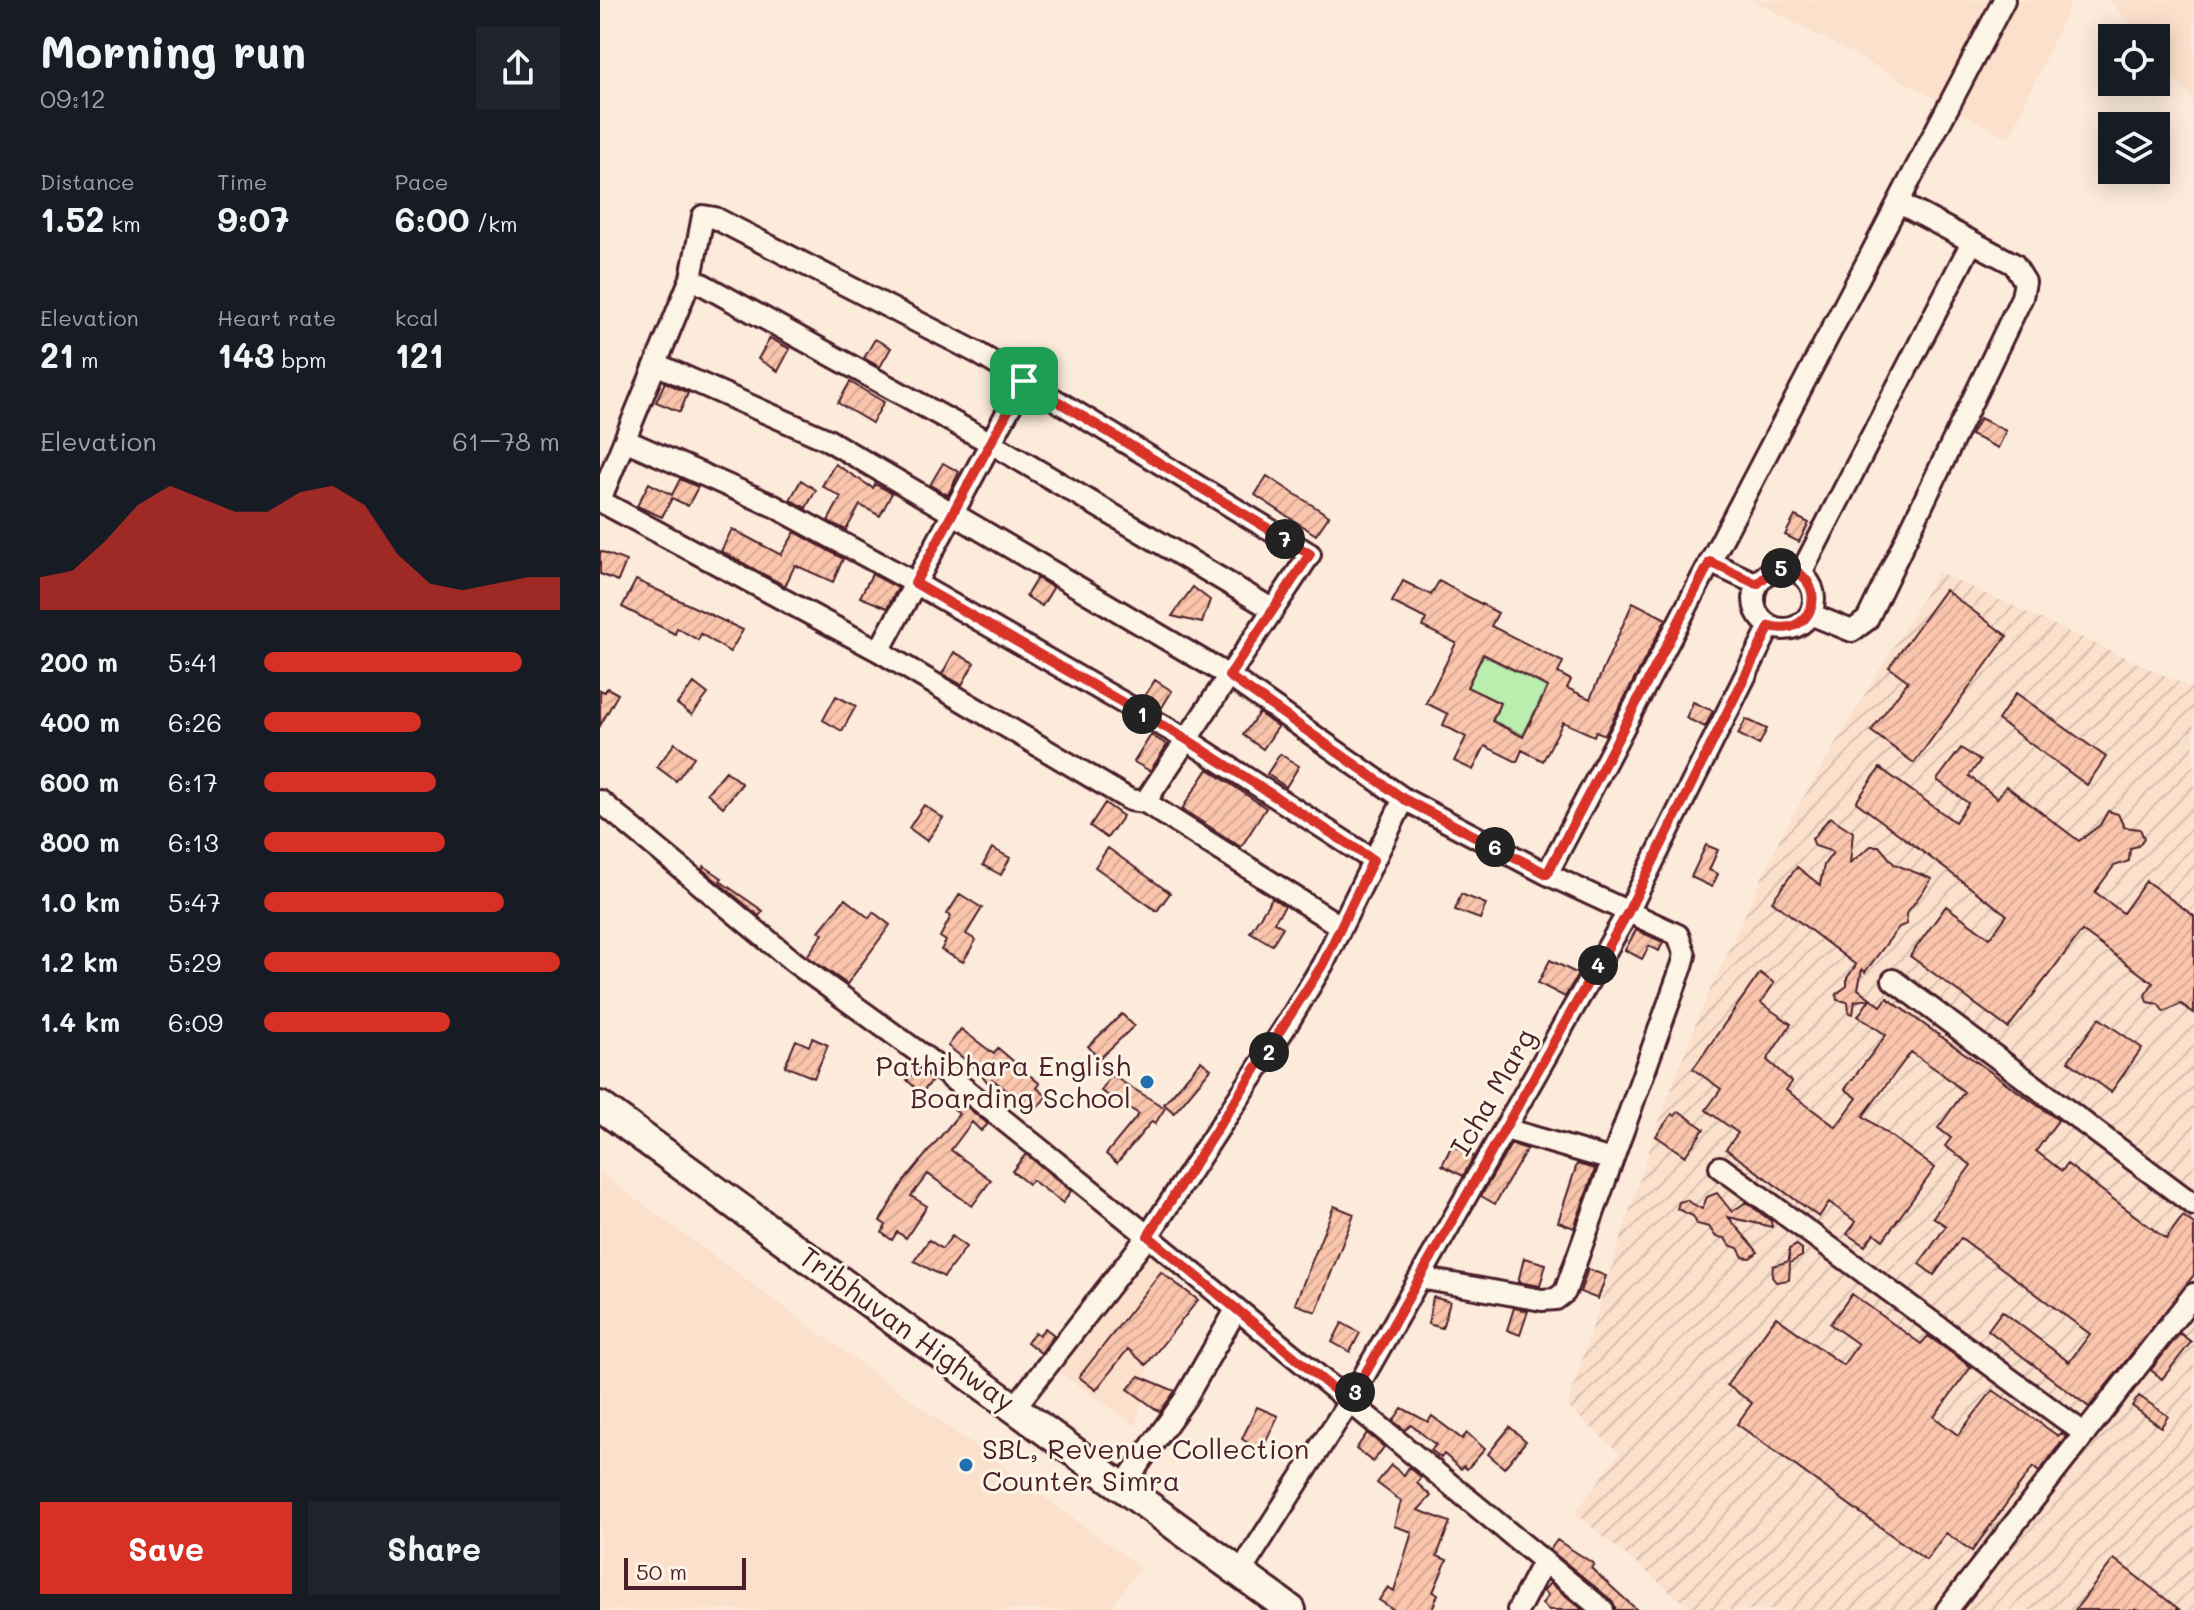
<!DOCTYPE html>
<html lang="en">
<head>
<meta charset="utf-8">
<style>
  :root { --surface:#171b24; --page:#20242c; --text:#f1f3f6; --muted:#9ea1a6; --accent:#d93025 }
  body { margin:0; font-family:Mali,sans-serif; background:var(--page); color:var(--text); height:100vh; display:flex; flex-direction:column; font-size:30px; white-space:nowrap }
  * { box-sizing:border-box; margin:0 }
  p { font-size:26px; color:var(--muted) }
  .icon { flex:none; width:44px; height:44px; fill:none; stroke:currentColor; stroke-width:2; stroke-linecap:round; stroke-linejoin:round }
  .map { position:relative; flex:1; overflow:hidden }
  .sheet { display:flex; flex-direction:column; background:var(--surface); width:600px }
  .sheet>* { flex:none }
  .buttons { position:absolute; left:1498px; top:24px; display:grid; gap:16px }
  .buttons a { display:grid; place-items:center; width:72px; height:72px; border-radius:0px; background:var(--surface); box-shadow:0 4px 20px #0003; font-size:40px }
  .scale { position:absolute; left:24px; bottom:20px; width:122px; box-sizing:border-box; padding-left:8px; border:4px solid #4a1f2b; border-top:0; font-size:22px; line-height:28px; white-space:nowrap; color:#4a1f2b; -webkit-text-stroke:6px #fcf5e5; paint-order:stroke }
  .pin { position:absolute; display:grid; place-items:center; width:68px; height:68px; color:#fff; margin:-34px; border-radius:16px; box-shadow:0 4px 12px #0006 }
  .km { position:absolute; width:40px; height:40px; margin:-20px; border-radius:50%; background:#222; color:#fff; font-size:22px; line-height:40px; text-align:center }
  .round { display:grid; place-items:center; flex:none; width:84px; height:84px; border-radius:0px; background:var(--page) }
  .headline { display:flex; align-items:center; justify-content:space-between; height:136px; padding:0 40px }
  h1 { font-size:44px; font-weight:700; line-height:60px }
  .figures { display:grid; grid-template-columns:repeat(3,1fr); gap:12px; height:136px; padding:8px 40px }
  .figures div { display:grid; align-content:center }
  .figures b { font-size:34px; font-weight:700 }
  .figures small { font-size:22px; font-weight:400 }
  .figures p { font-size:22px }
  .chart { height:224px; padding:16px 40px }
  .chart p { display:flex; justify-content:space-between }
  .chart svg { width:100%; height:144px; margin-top:8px; fill:var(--accent); opacity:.7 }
  .primary-button { display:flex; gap:16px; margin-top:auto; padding:16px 40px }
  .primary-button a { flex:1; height:92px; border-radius:0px; background:var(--accent); color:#fff; font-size:32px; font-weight:700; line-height:92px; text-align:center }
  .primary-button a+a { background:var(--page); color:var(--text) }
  ul { padding:0 40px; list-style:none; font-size:26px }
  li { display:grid; grid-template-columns:128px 96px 1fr; align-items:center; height:60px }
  li i { height:20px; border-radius:10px; background:var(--accent) }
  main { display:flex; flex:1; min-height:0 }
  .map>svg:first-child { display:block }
</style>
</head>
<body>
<main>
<section class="sheet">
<div class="headline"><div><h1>Morning run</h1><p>09:12</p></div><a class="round"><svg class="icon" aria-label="share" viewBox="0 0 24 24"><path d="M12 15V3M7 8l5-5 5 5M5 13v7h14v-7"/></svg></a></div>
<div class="figures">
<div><p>Distance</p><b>1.52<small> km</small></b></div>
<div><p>Time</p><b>9:07</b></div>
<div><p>Pace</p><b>6:00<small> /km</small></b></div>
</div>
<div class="figures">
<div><p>Elevation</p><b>21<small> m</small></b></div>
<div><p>Heart rate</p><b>143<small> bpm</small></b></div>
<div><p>kcal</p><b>121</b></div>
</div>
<div class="chart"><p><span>Elevation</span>61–78 m</p>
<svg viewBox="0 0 160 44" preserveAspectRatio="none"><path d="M0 44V34L10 32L20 23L30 12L40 6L50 10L60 14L70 14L80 8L90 6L100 12L110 27L120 36L130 38L140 36L150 34L160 34V44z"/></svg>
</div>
<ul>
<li><b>200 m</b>5:41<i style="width:87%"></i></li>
<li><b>400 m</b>6:26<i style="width:53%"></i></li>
<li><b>600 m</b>6:17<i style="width:58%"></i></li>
<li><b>800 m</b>6:13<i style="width:61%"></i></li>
<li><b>1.0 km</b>5:47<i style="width:81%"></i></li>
<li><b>1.2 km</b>5:29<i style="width:100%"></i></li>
<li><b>1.4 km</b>6:09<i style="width:63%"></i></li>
</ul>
<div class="primary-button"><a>Save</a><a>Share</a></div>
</section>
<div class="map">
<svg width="1594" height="1610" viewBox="0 0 1594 1610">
  <defs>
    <pattern id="industrial-furrows" width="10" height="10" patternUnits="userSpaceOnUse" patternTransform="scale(2)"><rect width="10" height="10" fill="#fbe0cc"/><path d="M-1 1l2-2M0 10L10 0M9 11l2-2" fill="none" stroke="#d9c0af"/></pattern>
    <pattern id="building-hatch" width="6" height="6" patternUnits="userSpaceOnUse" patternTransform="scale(2)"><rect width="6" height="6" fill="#fac5ac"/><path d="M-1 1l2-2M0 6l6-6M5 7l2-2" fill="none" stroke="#d8a994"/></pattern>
  </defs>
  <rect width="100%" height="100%" fill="#fcebda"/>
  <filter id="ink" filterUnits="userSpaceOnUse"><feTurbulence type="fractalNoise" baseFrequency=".0125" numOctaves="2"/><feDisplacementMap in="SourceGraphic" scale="16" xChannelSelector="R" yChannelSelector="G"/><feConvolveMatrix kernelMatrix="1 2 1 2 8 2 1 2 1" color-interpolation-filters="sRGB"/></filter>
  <g filter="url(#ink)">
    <path fill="#fbe0cc" d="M1153,0H1472L1409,138Z
      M1510,0H1594V101L1556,55V38H1542Z
      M0,1173L540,1567L510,1610H0Z
      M548,1236L572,1257L536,1426L448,1364Z"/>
    <path fill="url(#industrial-furrows)" d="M1338,572L1594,689V1610H1093L975,1513L1020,1453L967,1406L1053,1138L1100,1012L1183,832Z"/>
    <path fill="#baeeae" stroke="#82866c" stroke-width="2" d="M883,655L947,687L923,735L893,721L900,703L882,694L873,711L859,704Z"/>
    <path fill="url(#building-hatch)" stroke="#4a1f2b" stroke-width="2" fill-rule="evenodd" d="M170,338L190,349L178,371L158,359Z
      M275,339L291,348L280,367L264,358Z
      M65,382L88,393L80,412L56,402Z
      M250,382L284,402L272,423L238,403Z
      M1380,418L1406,431L1398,448L1371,435Z
      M343,463L359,472L348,495L330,485Z
      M235,464L273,488L275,484L292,493L280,516L260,505L246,530L228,521L241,497L222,486Z
      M667,476L729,516L716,535L655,495Z
      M80,479L98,487L88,506L72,498L62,517L37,506L49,483L72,495Z
      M201,480L216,490L206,508L190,500Z
      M1195,516L1209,523L1199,542L1185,535Z
      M132,529L181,555L195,532L243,559L233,582L195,565L185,586L121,551Z
      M0,551L26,561L18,581L0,574Z
      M272,574L298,588L287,608L260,597Z
      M437,578L453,588L442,606L426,596Z
      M36,580L143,630L130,652L101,634L98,640L77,628L75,634L22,607Z
      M803,581L831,595L839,581L898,613L891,626L963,662L958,673L971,680L967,688L990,699L1033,602L1066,619L1005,735L996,731L994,736L963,722L943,761L922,750L917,762L885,746L873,770L854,761L866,737L843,725L848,714L826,703L856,643L823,627L826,619L792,602ZM883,654L948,687L923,737L892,721L900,703L867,687Z
      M593,587L610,600L602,623L572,616Z
      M1345,590L1407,636L1314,763L1271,731L1308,681L1289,667Z
      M354,652L374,663L362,685L342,674Z
      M555,680L572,691L561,709L543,699Z
      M94,683L108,694L92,715L77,704Z
      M7,688L18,694L0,726V690L5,692Z
      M1416,693L1506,757L1487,785L1398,720Z
      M236,696L256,706L242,731L223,720Z
      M1093,702L1113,711L1105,727L1086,718Z
      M659,713L678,727L663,749L643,735Z
      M1146,719L1167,729L1159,745L1138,734Z
      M551,735L567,745L550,771L534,762Z
      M75,743L94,757L76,781L57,767Z
      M1361,748L1380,761L1369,776L1397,798L1406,786L1479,841L1500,825L1508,811L1518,814L1524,827L1540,829L1544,838L1538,846L1530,848L1529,861L1514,866L1495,892L1523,913L1546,881L1594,916V1013L1581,1004L1564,1012L1558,1004L1547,1002L1545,995L1553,983L1482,931L1408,1028L1310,956L1346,906L1390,938L1407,915L1256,802L1280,768L1355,822L1368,803L1337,780Z
      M680,754L699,766L686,787L667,774Z
      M608,769L666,808L641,847L582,809Z
      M126,771L142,784L123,807L107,793Z
      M505,803L523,816L507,838L490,826Z
      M324,805L343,818L327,841L309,828Z
      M1230,817L1253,832L1250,863L1271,846H1279L1294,864L1332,879L1306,914L1307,924L1299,927L1265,972L1262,969L1258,989L1281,1006L1287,998L1458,1120L1436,1151L1462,1171L1467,1164L1566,1239L1583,1216L1594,1224V1275L1489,1407L1388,1330L1402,1311L1469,1362L1490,1334L1361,1238L1334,1275L1319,1264L1346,1226L1333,1217L1371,1165L1345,1146L1351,1138L1338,1128L1364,1092L1341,1073L1311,1052L1263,1116L1335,1168L1283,1240L1274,1233L1265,1246L1247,1234L1256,1222L1229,1202L1219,1217L1126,1149L1138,1133L1106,1110L1121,1089L1093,1069L1160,973L1174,983L1161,1003L1191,1024L1167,1060L1192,1082L1186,1090L1236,1127L1257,1098L1245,1089L1286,1035L1258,1016L1270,999L1255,1001L1253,1014L1249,1013L1248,1002L1237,1000L1236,994L1247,986V978L1256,965L1172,901L1197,867L1220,885L1224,865L1233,852L1215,846L1212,839Z
      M1106,845L1118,850L1109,870L1118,874L1112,887L1091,877Z
      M392,848L410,858L401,875L383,865Z
      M508,848L570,893L557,911L495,867Z
      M104,866L122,878L120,881L163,911L159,916L102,869Z
      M360,894L382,908L366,934L376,940L363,962L341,950L346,941L340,937L351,916L347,914Z
      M861,894L886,904L880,919L855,910Z
      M672,898L685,906L674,922L683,927L672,945L650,932Z
      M245,899L269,918L273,912L290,925L247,984L207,956L223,934L219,931Z
      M1036,930L1063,942L1059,951L1049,946L1042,959L1025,950Z
      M950,960L978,974L965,997L938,983Z
      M522,1014L534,1026L499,1059L488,1046Z
      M1499,1018L1542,1048L1511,1092L1468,1061Z
      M361,1029L394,1054L398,1048L440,1084L437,1088L447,1096L437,1108L430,1103L427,1106L392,1079L388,1083L378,1070L348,1046Z
      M212,1038L228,1045L214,1078L185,1066L196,1040L209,1046Z
      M601,1061L611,1069L574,1113L564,1104Z
      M318,1068L333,1080L321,1093L307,1080Z
      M511,1075L565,1108L555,1124L552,1121L517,1163L506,1154L539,1114L501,1091Z
      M356,1098L388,1124L381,1131L372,1122L351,1150L391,1180L372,1206L328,1174L311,1196L327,1206L306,1238L297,1232L292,1240L282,1233L286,1225L280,1221L304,1181L359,1114L350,1105Z
      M1079,1111L1104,1129L1085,1156L1056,1136L1072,1114L1075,1116Z
      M911,1144L927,1149L895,1204L881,1196Z
      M852,1145L874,1156L863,1176L842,1165Z
      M426,1154L471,1191L463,1203L432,1180L428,1184L412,1171Z
      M977,1164L995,1169L974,1228L958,1222Z
      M1117,1193L1132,1212L1146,1202L1171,1221L1172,1227L1128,1217L1158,1252L1150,1258L1143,1257L1138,1248L1129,1245L1125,1238L1116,1237L1109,1227L1097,1224L1093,1216L1077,1209L1079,1202L1086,1200L1102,1209L1107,1197Z
      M734,1206L754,1214L716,1312L695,1304Z
      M352,1236L366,1247L344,1277L314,1261L329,1240L342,1249Z
      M1197,1245L1202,1249V1256L1190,1263L1189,1280L1176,1282L1172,1277L1173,1266L1189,1261V1249Z
      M924,1258L946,1264L940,1286L918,1282Z
      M988,1269L1006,1276L998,1299L980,1292Z
      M561,1272L598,1300L546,1365L528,1349L496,1390L479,1377Z
      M1252,1294L1321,1344L1328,1336L1371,1367L1334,1417L1358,1435L1393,1390L1458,1436L1461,1433L1466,1436L1439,1472L1433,1467L1372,1551L1346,1533L1326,1560L1137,1424L1152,1403L1127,1385L1176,1317L1243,1365L1258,1344L1230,1324Z
      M833,1297L850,1302L842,1328L828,1324Z
      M914,1308L928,1311L920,1335L907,1330Z
      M742,1323L760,1333L750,1352L732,1342Z
      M445,1328L454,1335L441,1353L427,1342L435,1332L439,1335Z
      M1580,1333L1591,1342L1562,1379L1551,1370Z
      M539,1376L575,1391L560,1412L528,1389Z
      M1539,1396L1568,1416L1561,1427L1532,1406Z
      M657,1407L678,1416L661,1452L642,1439Z
      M802,1408L828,1422L832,1416L862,1439L867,1433L885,1449L867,1469L864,1466L861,1469L844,1454L841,1458L831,1450L836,1445L811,1425L805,1430L793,1421Z
      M910,1427L926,1441L904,1468L888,1454Z
      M767,1433L784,1447L773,1462L756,1449Z
      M791,1465L804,1475L809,1467L821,1477L817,1483L831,1496L818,1510L850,1522L837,1556L847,1560L833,1592L838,1594L832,1610H794L779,1600L788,1587L794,1591L812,1532L794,1526L801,1501L777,1483Z
      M957,1540L994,1564L991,1568L1037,1610H1016L1011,1600L950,1550Z
      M1514,1559L1580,1610H1475Z
      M950,1583L983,1610H949L942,1604L948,1595L943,1591Z"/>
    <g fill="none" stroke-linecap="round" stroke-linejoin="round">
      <defs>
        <path id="minor" d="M91,278L391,443L672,609
          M58,365L228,440L629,676L804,799L947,874L1078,935L1085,955L1082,966L965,1292L956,1299L942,1300L820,1278
          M27,441L174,506L315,583L586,739L773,860
          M0,500L91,278L103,216L115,218L376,352L710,554L545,802L740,926
          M0,501L279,651L530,800L545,802
          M1110,562L1157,584
          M1154 599a30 30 0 1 1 60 0a30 30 0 1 1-60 0Z
          M1201,573L1372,242
          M1210,614L1252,631L1267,620L1422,297L1425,282L1414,264L1301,204
          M279,651L424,381
          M0,801L194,962L325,1057L548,1236L1003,1610
          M947,874L1404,0
          M1293,980L1594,1205
          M905,1129L1012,1160
          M1120,1167L1485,1434
          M415,1407L548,1236L686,1026L723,964L804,799
          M522,1487L585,1399L636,1310
          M640,1573L749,1402L1028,912L1170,626
          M918,1610L943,1562
          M1347,1610L1594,1294"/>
        <path id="highway" d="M0,1106L691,1610"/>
      </defs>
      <use href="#minor" stroke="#4a1f2b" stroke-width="26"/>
      <use href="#highway" stroke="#4a1f2b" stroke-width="34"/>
      <use href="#minor" stroke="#fcf5e5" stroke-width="20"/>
      <use href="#highway" stroke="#fcf5e5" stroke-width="28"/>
    </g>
  </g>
  <g fill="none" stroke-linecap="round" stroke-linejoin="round" filter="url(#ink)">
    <defs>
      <path id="route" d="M424,381L710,554L629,676L804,799L947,874L1110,562L1157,584L1172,571L1192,569C1230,587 1211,638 1170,626L1028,912L749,1402L548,1236L723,964L773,860L586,739L315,583Z"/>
    </defs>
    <use href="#route" stroke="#fff" stroke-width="16"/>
    <use href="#route" stroke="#d93025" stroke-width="10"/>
  </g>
  <g fill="#1f6fb2" stroke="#fcf5e5" stroke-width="3">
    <circle cx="547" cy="1082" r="8"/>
    <circle cx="366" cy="1465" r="8"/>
  </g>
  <g text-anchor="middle" stroke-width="6" stroke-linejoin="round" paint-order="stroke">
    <g font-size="28" fill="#4a1f2b" stroke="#fcf5e5" text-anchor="end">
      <text x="531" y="1076">Pathibhara English<tspan x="531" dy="32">Boarding School</tspan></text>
      <text x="382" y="1459" text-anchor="start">SBL, Revenue Collection<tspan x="382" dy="32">Counter Simra</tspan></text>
    </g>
    <g font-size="28" fill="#4a1f2b" stroke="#fcf5e5">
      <text transform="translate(893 1092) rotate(-60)" y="10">Icha Marg</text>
      <text transform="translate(307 1329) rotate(36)" y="10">Tribhuvan Highway</text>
    </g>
  </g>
</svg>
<div class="buttons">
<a><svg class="icon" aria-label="locate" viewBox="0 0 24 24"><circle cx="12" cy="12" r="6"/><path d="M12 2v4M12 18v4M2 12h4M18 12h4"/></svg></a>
<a><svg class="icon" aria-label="layers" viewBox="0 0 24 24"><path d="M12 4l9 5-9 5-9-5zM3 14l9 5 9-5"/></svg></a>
</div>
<div class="scale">50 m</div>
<div class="pin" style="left:424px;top:381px;background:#1e9e55"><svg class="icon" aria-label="arrive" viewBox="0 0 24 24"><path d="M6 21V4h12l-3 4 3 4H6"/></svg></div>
<b class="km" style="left:542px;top:714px">1</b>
<b class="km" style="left:669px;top:1052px">2</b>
<b class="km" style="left:755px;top:1392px">3</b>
<b class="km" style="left:998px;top:965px">4</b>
<b class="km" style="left:1181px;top:568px">5</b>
<b class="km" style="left:895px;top:847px">6</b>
<b class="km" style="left:685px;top:539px">7</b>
</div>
</main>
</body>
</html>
